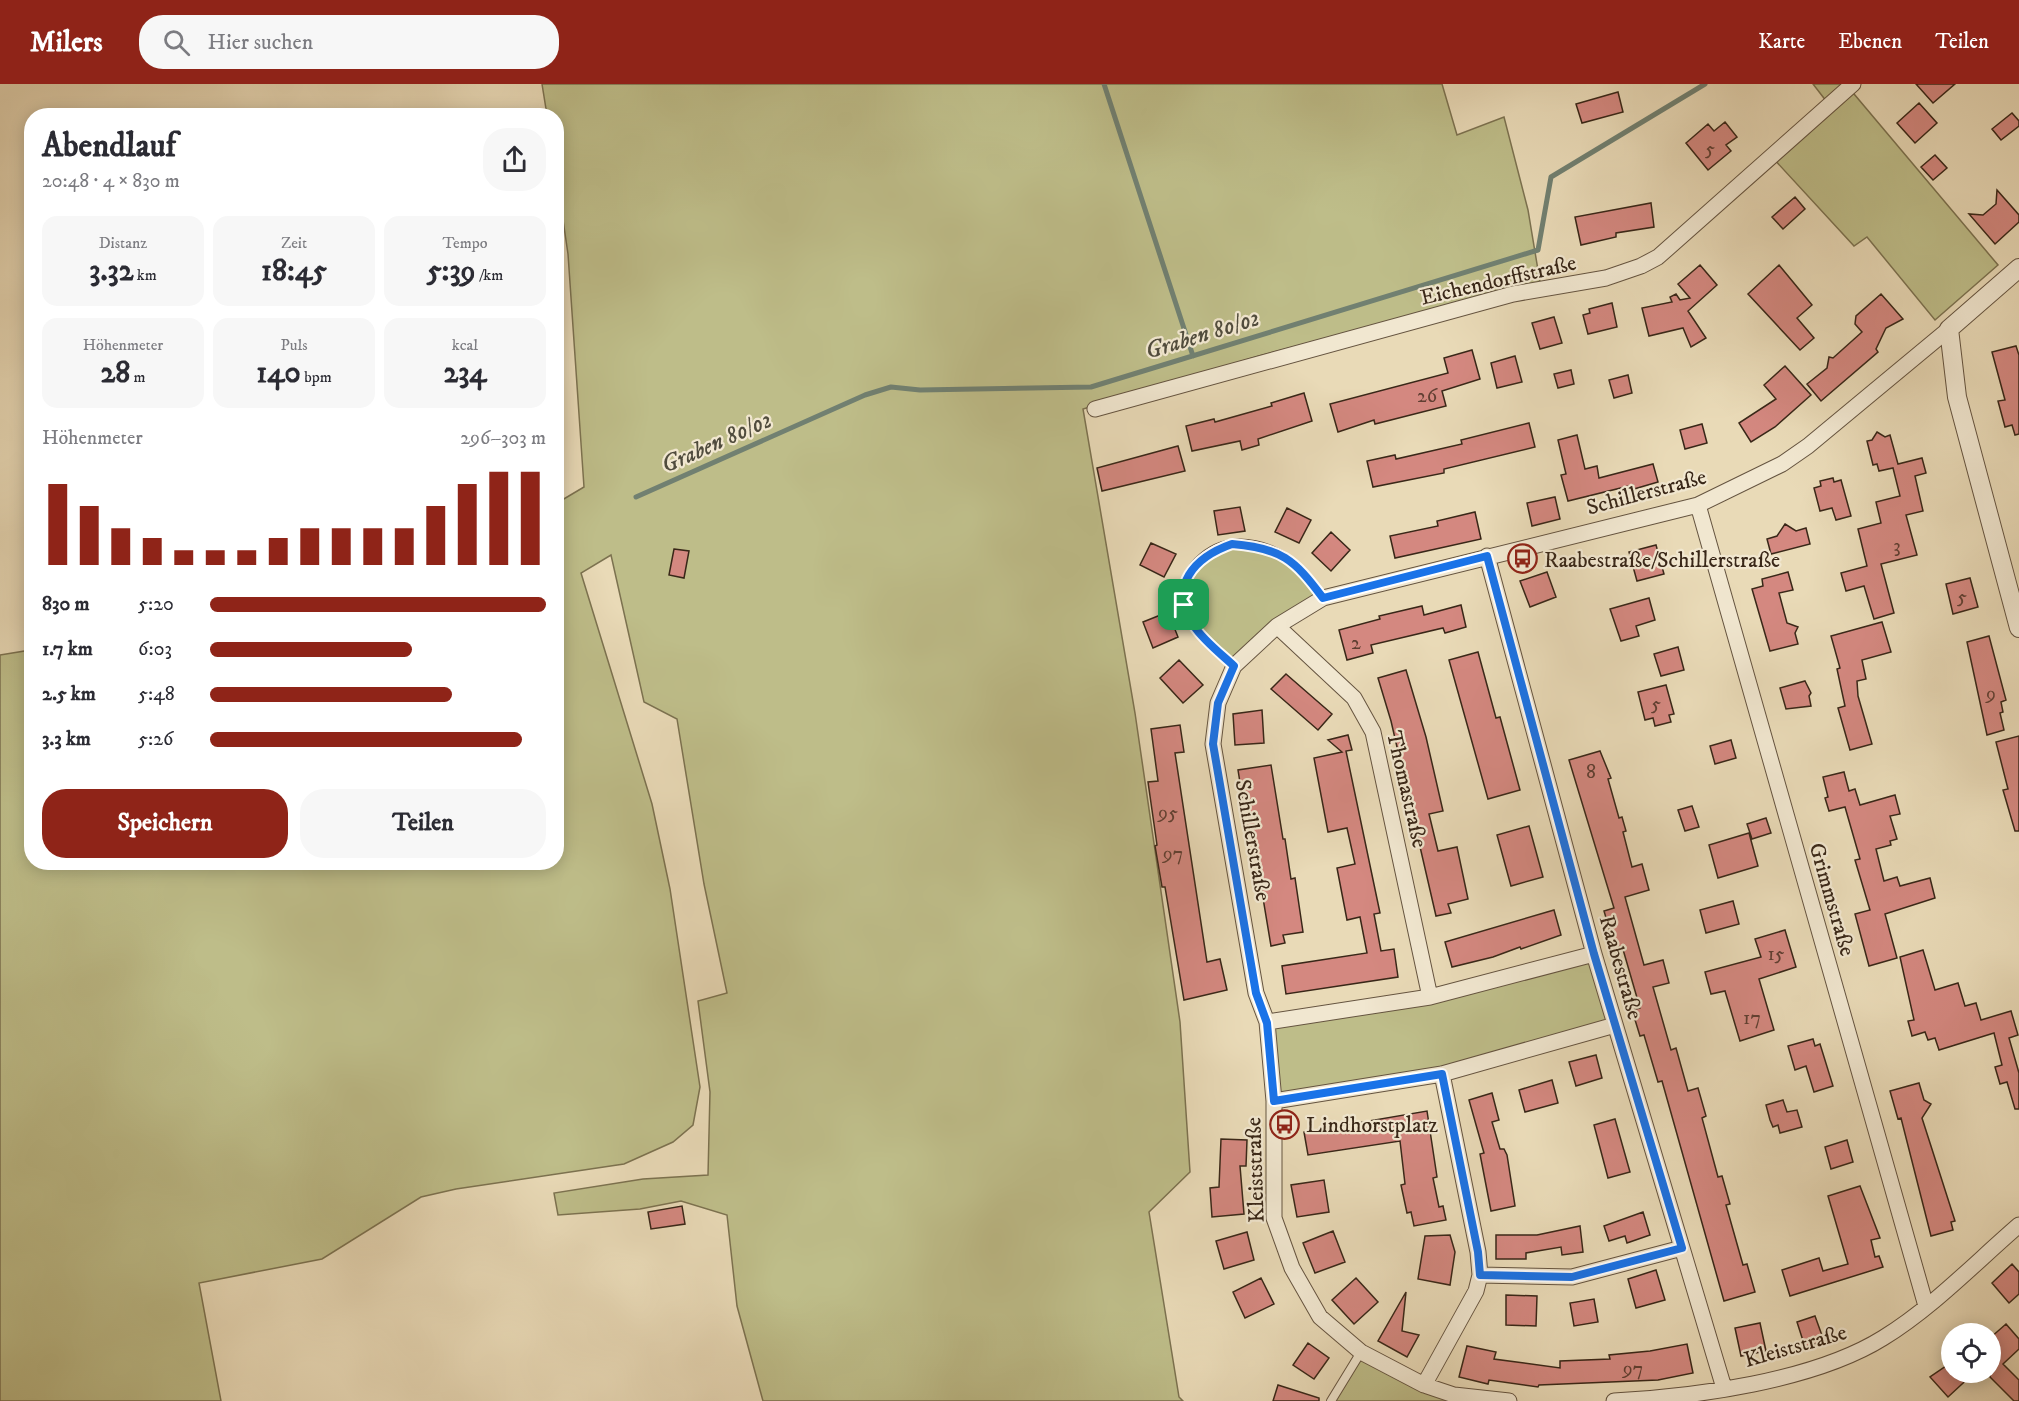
<!DOCTYPE html>
<html lang="de">
<head>
<meta charset="utf-8">
<style>
  :root { --surface:#fff; --page:#f7f7f7; --text:#2b2b33; --muted:#7c7c81; --accent:#8f2418 }
  body { margin:0; font-family:"IM FELL DW Pica",serif; background:var(--page); color:var(--text); height:100vh; display:flex; flex-direction:column; font-size:22px; white-space:nowrap }
  * { box-sizing:border-box; margin:0 }
  p { font-size:20px; color:var(--muted) }
  .icon { flex:none; width:33px; height:33px; fill:none; stroke:currentColor; stroke-width:2; stroke-linecap:round; stroke-linejoin:round }
  .map { position:relative; flex:1; overflow:hidden }
  .sheet { position:absolute; left:24px; top:24px; width:540px; height:762px; display:flex; flex-direction:column; background:var(--surface); border-radius:24px; box-shadow:0 3px 15px #0003 }
  .sheet>* { flex:none }
  .tools { position:absolute; left:1941px; top:1239px; display:grid; gap:12px }
  .tools a { display:grid; place-items:center; width:60px; height:60px; border-radius:50%; background:var(--surface); box-shadow:0 3px 15px #0003; font-size:30px }
  .pin { position:absolute; display:grid; place-items:center; width:51px; height:51px; color:#fff; margin:-26px; border-radius:12px; box-shadow:0 3px 9px #0006 }
  .round { display:grid; place-items:center; flex:none; width:63px; height:63px; border-radius:24px; background:var(--page) }
  .headline { display:flex; align-items:center; justify-content:space-between; height:102px; padding:0 18px }
  h1 { font-size:33px; font-weight:700; line-height:45px }
  .figures { display:grid; grid-template-columns:repeat(3,1fr); gap:9px; height:102px; padding:6px 18px }
  .figures div { display:grid; align-content:center; border-radius:15px; background:var(--page); text-align:center }
  .figures b { font-size:30px; font-weight:700 }
  .figures small { font-size:16px; font-weight:400 }
  .figures p { font-size:16px }
  .chart { height:168px; padding:12px 18px }
  .chart p { display:flex; justify-content:space-between }
  .chart svg { width:100%; height:108px; margin-top:6px; stroke:var(--accent); stroke-width:6 }
  .primary-button { display:flex; gap:12px; margin-top:auto; padding:12px 18px }
  .primary-button a { flex:1; height:69px; border-radius:24px; background:var(--accent); color:#fff; font-size:24px; font-weight:700; line-height:69px; text-align:center }
  .primary-button a+a { background:var(--page); color:var(--text) }
  ul { padding:0 18px; list-style:none; font-size:20px }
  li { display:grid; grid-template-columns:96px 72px 1fr; align-items:center; height:45px }
  li i { height:15px; border-radius:8px; background:var(--accent) }
  header { display:flex; align-items:center; gap:36px; box-sizing:border-box; height:84px; padding:0 30px; background:var(--accent); color:#fff }
  header strong { font-size:28px }
  nav { display:flex; gap:33px; margin-inline-start:auto; font-size:21px }
  .search { width:420px; height:54px; background:var(--page); display:flex; align-items:center; gap:15px; box-sizing:border-box; padding:0 21px; border-radius:24px; color:var(--muted); font-size:22px }
  .map>svg:first-child { display:block }
</style>
</head>
<body>
<header>
<strong>Milers</strong>
<div class="search"><svg class="icon" aria-label="search" viewBox="0 0 24 24"><circle cx="10" cy="10" r="6"/><path d="M15 15l6 6"/></svg>Hier suchen</div>
<nav><a>Karte</a><a>Ebenen</a><a>Teilen</a></nav>
</header>
<div class="map">
<svg width="2019" height="1317" viewBox="0 0 2019 1317">
  <rect width="100%" height="100%" fill="#e9dab7"/>
  <filter id="stains"><feTurbulence type="fractalNoise" baseFrequency=".00333" numOctaves="4"/><feColorMatrix values="0 0 0 0 .2 0 0 0 0 .09 0 0 0 0 .02 0 0 0 .5 -.17"/></filter>
  <radialGradient id="worn" r=".72"><stop offset=".6" stop-color="#630" stop-opacity="0"/><stop offset="1" stop-color="#630" stop-opacity=".3"/></radialGradient>
  <path fill="#bebd89" stroke="#7c7250" stroke-width="1.5" d="M542,0H1442L1457,51L1504,33L1528,126L1540,198L1259,272L1083,325L1135,629L1180,938L1190,1088L1149,1128L1179,1313L1183,1317H763L737,1222L727,1131L681,1117L640,1125L558,1131L554,1109L643,1095L708,1091L710,1008L698,917L727,909L704,800L677,635L644,618L611,471L581,489L652,720L670,805L700,1003L693,1041L673,1058L624,1080L456,1105L421,1113L322,1175L199,1199L221,1317H0V571L31,566L32,778H556L557,419L584,403L568,170L557,95L556,32L547,31Z
    M1813,0H1853L1849,4L1998,181L1935,236L1867,153L1854,162L1772,73L1830,22Z
    M1232,462C1281,466 1288,478 1320,513L1233,580C1208,554 1176,534 1191,495C1199,474 1212,469 1232,462Z
    M1592,873L1612,940L1446,987L1276,1015L1269,940Z
    M1363,1271L1468,1317H1334Z"/>
  <g fill="none" stroke-linecap="round" stroke-linejoin="round">
    <path stroke="#718071" stroke-width="5" d="M1104,0L1193,272
      M636,413L865,311L891,303L920,306L1091,303L1538,166L1551,93L1705,0"/>
  </g>
  <path fill="#d48880" stroke="#392718" stroke-width="1.5" d="M1916,0H1955L1933,19Z
    M1618,8L1623,28L1582,39L1576,20Z
    M1919,19L1937,39L1915,59L1897,39Z
    M2012,29L2019,37V42L2001,56L1992,45Z
    M1725,38L1737,53L1726,61L1731,67L1708,86L1686,59L1708,40L1714,47Z
    M1935,71L1947,84L1933,96L1921,83Z
    M1997,106L2019,131V138L1995,160L1969,130L1983,131L1996,120Z
    M1795,113L1805,125L1783,145L1772,133Z
    M1651,119L1654,143L1616,149V153L1581,161L1575,133Z
    M1700,181L1717,201L1688,227L1706,254L1691,263L1683,244L1649,252L1642,224L1672,218L1670,213L1676,210L1680,216L1690,214L1678,200Z
    M1779,181L1812,221L1797,234L1814,254L1800,266L1748,210Z
    M1881,210L1903,235L1886,244L1876,265L1878,268L1821,317L1807,300L1827,284L1829,273L1833,274L1862,248L1855,240L1856,232Z
    M1612,219L1617,243L1588,250L1583,231L1590,229L1589,225Z
    M1554,233L1562,259L1540,265L1532,239Z
    M2016,262L2019,271V350L2015,351L2012,341L2005,343L1998,317L2005,316L1992,268Z
    M1472,266L1480,295L1442,307L1446,322L1375,340L1374,336L1338,348L1330,320L1448,289L1444,274Z
    M1515,272L1522,298L1497,304L1491,279Z
    M1785,282L1811,311L1775,343L1751,358L1739,339L1776,315L1764,301Z
    M1571,286L1574,300L1558,304L1554,290Z
    M1628,291L1632,309L1614,314L1609,296Z
    M1304,309L1312,337L1258,355L1259,361L1242,366L1240,357L1192,367L1186,342L1214,335L1215,338L1272,322L1271,319Z
    M1529,339L1535,363L1444,385V389L1373,403L1367,377L1395,371L1396,375L1462,360L1461,356Z
    M1702,340L1707,359L1685,365L1680,346Z
    M1877,348L1885,353L1890,351L1898,380L1922,374L1926,389L1915,392L1923,427L1906,431L1917,471L1881,480L1894,529L1874,535L1864,502L1846,507L1841,489L1867,482L1858,445L1881,439L1876,418L1900,412L1893,384L1879,387L1877,380L1873,381L1867,357L1872,356Z
    M1577,351L1585,385L1597,382L1599,394L1653,380L1658,398L1634,405L1633,401L1568,417L1561,391L1566,390L1558,356Z
    M1178,362L1185,387L1102,407L1097,384Z
    M1833,394L1834,398L1841,396L1851,432L1836,436L1832,424L1820,427L1814,404L1821,402L1820,397Z
    M1555,413L1560,435L1532,442L1527,419Z
    M1240,423L1245,447L1218,451L1214,427Z
    M1287,424L1311,436L1299,459L1275,448Z
    M1475,428L1481,455L1395,474L1390,452L1438,442L1437,437Z
    M1785,440L1796,447L1806,444L1810,460L1771,470L1767,455L1777,452Z
    M1331,448L1350,466L1331,487L1312,469Z
    M1151,459L1176,470L1164,493L1140,481Z
    M1656,461L1664,490L1637,497L1629,468Z
    M674,465L689,467L684,494L669,491Z
    M1547,488L1556,513L1530,523L1520,497Z
    M1788,488L1793,506L1779,509L1787,539L1798,543L1795,549L1798,560L1770,567L1752,505L1763,502L1762,495Z
    M1970,494L1978,523L1953,530L1946,500Z
    M1649,514L1655,536L1636,542L1639,552L1621,557L1610,525Z
    M1461,521L1466,543L1445,549L1443,544L1371,561L1373,569L1347,576L1339,546L1380,535L1379,532L1422,522L1424,531Z
    M1168,528L1178,553L1153,564L1143,538Z
    M1882,538L1891,568L1862,576L1866,595L1857,597L1858,612L1872,660L1850,666L1838,624L1845,622L1837,585L1840,584L1831,552Z
    M1989,552L2006,616L2001,618L2003,628L2000,629L2004,646L1987,651L1967,558Z
    M1678,563L1684,586L1661,592L1654,570Z
    M1478,568L1496,634L1500,633L1520,706L1488,715L1449,576Z
    M1179,576L1203,601L1183,619L1160,594Z
    M1406,586L1426,653L1443,727L1429,730L1438,767L1457,763L1468,815L1448,820L1451,829L1436,832L1391,637L1378,594Z
    M1286,590L1332,630L1318,646L1271,605Z
    M1805,597L1811,609L1809,612L1811,622L1786,625L1780,604Z
    M1666,601L1674,630L1669,631L1671,638L1655,642L1653,634L1645,636L1638,608Z
    M1262,626L1264,659L1235,661L1233,630Z
    M1180,641L1184,668L1175,669L1207,878L1220,875L1227,906L1184,916L1165,803H1162L1155,762L1157,761L1148,698L1158,697L1151,645Z
    M1348,651L1352,666L1346,667L1380,829L1374,830L1381,867L1394,865L1398,893L1286,910L1282,882L1367,869L1360,833L1347,836L1337,784L1355,780L1347,744L1328,748L1314,674L1342,668L1328,656Z
    M2019,652V747H2015L2003,706L2008,705L1996,658Z
    M1731,656L1736,674L1715,680L1710,662Z
    M1600,667L1611,694L1608,695L1619,734L1622,733L1626,747L1623,748L1632,783L1642,780L1649,806L1625,813L1644,881L1663,876L1669,899L1653,903L1671,966L1676,964L1688,1007L1698,1004L1706,1032L1702,1034L1718,1093L1722,1092L1730,1120L1726,1121L1743,1181L1747,1180L1755,1208L1724,1217L1662,997L1658,998L1644,951L1640,952L1632,926L1640,924L1622,862L1615,864L1604,827L1614,824L1569,676Z
    M1271,681L1283,755H1285L1291,795L1295,794L1303,848L1283,851L1285,859L1271,862L1254,760L1250,761L1238,686Z
    M1844,688L1849,707L1855,705L1860,721L1895,711L1900,730L1890,732L1897,755L1890,757L1891,761L1876,765L1884,797L1897,793L1900,802L1930,794L1935,814L1885,830L1897,874L1869,882L1855,830L1870,826L1855,776L1860,775L1845,723L1829,727L1825,714L1828,713L1823,693Z
    M1692,722L1699,743L1685,747L1678,726Z
    M1766,734L1771,749L1752,755L1747,740Z
    M1529,742L1543,793L1511,802L1497,751Z
    M1749,749L1758,782L1718,794L1709,761Z
    M1733,817L1739,840L1706,849L1700,826Z
    M1554,826L1561,851L1521,865L1520,863L1493,873L1452,883L1445,858Z
    M1785,846L1796,883L1759,895L1774,946L1740,957L1725,907L1711,910L1705,888L1761,873L1755,855Z
    M1923,866L1935,906L1958,899L1965,922L1976,919L1981,936L2011,927L2018,951L2009,954L2019,989V1025H2015L2007,998L2000,1000L1995,983L2002,981L1994,949L1939,966L1935,954L1928,956L1925,948L1912,952L1908,937L1914,936L1900,873Z
    M1813,955L1815,962L1820,960L1833,1002L1814,1008L1806,982L1795,986L1788,962Z
    M1596,971L1602,994L1576,1002L1569,978Z
    M1552,996L1558,1019L1525,1028L1519,1006Z
    M1919,999L1924,1016L1931,1020L1922,1034L1955,1137L1951,1138L1953,1146L1931,1152L1901,1034L1898,1035L1890,1007Z
    M1492,1009L1499,1036L1492,1038L1500,1065H1504L1507,1071L1515,1122L1491,1127L1480,1070L1484,1069L1469,1016Z
    M1783,1016L1787,1028L1797,1026L1802,1043L1780,1049L1778,1041L1773,1043L1770,1036L1766,1021Z
    M1427,1027L1437,1093L1433,1094L1439,1123L1443,1122L1446,1136L1414,1142L1411,1128L1407,1129L1401,1101L1405,1100L1400,1057L1308,1071L1304,1048Z
    M1615,1035L1630,1088L1608,1094L1594,1041Z
    M1221,1055L1247,1056L1246,1082H1240L1244,1130L1212,1133L1210,1104L1219,1103Z
    M1847,1056L1853,1078L1831,1085L1825,1063Z
    M1324,1096L1329,1128L1297,1133L1291,1101Z
    M1860,1102L1880,1154L1871,1156L1875,1173L1879,1172L1883,1183L1790,1212L1782,1186L1819,1174L1823,1187L1848,1180L1828,1112Z
    M682,1122L685,1140L651,1145L648,1128Z
    M1643,1128L1650,1151L1627,1159L1625,1152L1609,1157L1604,1142Z
    M1580,1142L1583,1168L1562,1171L1561,1163L1526,1169V1175H1496V1151H1537Z
    M1333,1147L1345,1178L1315,1189L1303,1159Z
    M1247,1148L1254,1176L1224,1185L1216,1157Z
    M1450,1151L1455,1168L1450,1201L1418,1195L1425,1152Z
    M2012,1180L2019,1188V1210L2009,1219L1992,1199Z
    M1656,1186L1665,1216L1636,1224L1628,1195Z
    M1261,1194L1274,1220L1245,1234L1233,1208Z
    M1356,1194L1378,1218L1354,1240L1332,1216Z
    M1406,1208L1402,1247L1419,1251L1407,1273L1378,1257Z
    M1506,1211L1537,1212L1536,1242L1506,1241Z
    M1594,1215L1598,1238L1574,1242L1570,1219Z
    M1815,1232L1824,1257L1805,1263L1797,1238Z
    M1760,1239L1766,1267L1741,1272L1735,1244Z
    M2006,1240L2019,1255V1265L2003,1280L2019,1296V1317H2014L1990,1293V1254Z
    M1308,1259L1329,1274L1314,1295L1293,1281Z
    M1687,1260L1693,1289L1658,1296L1539,1301L1538,1303L1489,1296L1488,1300L1459,1293L1467,1262L1496,1268L1494,1275L1560,1284V1277L1610,1275L1609,1271L1650,1267Z
    M1952,1278V1288H1975L1948,1313L1930,1293Z
    M1278,1301L1319,1314V1317H1273Z"/>
  <g fill="none" stroke-linecap="round" stroke-linejoin="round">
    <defs>
      <path id="service" d="M1234,582C1215,565 1192,548 1185,522C1176,493 1205,463 1232,460C1246,458 1265,462 1277,469C1297,479 1310,496 1323,514
        M1331,1317L1361,1268"/>
      <path id="minor" d="M1095,325L1513,210L1606,194L1641,182L1658,173L1853,0
        M1698,421L1926,1222
        M1487,472L1594,870L1724,1304
        M1277,542L1354,614L1373,648L1430,913
        M1267,938L1430,913L1594,870
        M1274,1017L1442,990L1615,941
        M1480,1191L1572,1193L1682,1164
        M1424,1301L1476,1207L1480,1191L1478,1168L1442,990
        M1509,1317L1454,1311L1424,1301L1361,1268L1320,1233L1292,1184L1274,1134V1017L1267,938L1256,909L1213,660L1218,619L1234,582L1277,542L1323,514L1698,421L1782,380L1808,362L1949,245
        M1614,1317C1694,1313 1814,1297 1883,1254C1932,1224 1975,1179 2019,1141"/>
      <path id="tertiary" d="M2019,184L1949,245L1957,313L2019,544"/>
    </defs>
    <use href="#service" stroke="#655440" stroke-width="10"/>
    <use href="#minor" stroke="#655440" stroke-width="17"/>
    <use href="#tertiary" stroke="#655440" stroke-width="20"/>
    <use href="#service" stroke="#f1e7d0" stroke-width="8"/>
    <use href="#minor" stroke="#f1e7d0" stroke-width="15"/>
    <use href="#tertiary" stroke="#f1e7d0" stroke-width="18"/>
  </g>
  <g fill="none" stroke-linecap="round" stroke-linejoin="round">
    <defs>
      <path id="route" d="M1232,460C1281,464 1294,475 1323,514L1487,472L1594,870L1682,1164L1572,1193L1480,1191L1478,1168L1442,990L1274,1017L1267,939L1256,909L1213,660L1218,619L1234,582C1220,569 1204,557 1194,542C1167,502 1195,473 1232,460Z"/>
    </defs>
    <use href="#route" stroke="#fff" stroke-width="12"/>
    <use href="#route" stroke="#1a73e8" stroke-width="8"/>
  </g>
  <defs>
    <symbol id="bus-ring" viewBox="-11 -11 22 22"><circle r="9.5" fill="#f1e7d0" stroke="#8f2418" stroke-width="1.5"/><path d="M-5-6H5V4H4V6H2V4H-2V6H-4V4H-5ZM-3.5-4V0h7V-4ZM-3.5 1.2v1.5H-2V1.2ZM2 1.2v1.5H3.5V1.2Z" fill="#8f2418"/></symbol>
  </defs>
  <g fill-rule="evenodd">
    <use href="#bus-ring" x="1506" y="458" width="33" height="33"/>
    <use href="#bus-ring" x="1268" y="1024" width="33" height="33"/>
  </g>
  <g text-anchor="middle" stroke-width="4.5" stroke-linejoin="round" paint-order="stroke">
    <g font-size="20" fill="#603f32">
      <text x="1710" y="71">5</text>
      <text x="1427" y="318">26</text>
      <text x="1897" y="468">3</text>
      <text x="1962" y="519">5</text>
      <text x="1356" y="565">2</text>
      <text x="1991" y="616">9</text>
      <text x="1656" y="626">5</text>
      <text x="1591" y="694">8</text>
      <text x="1168" y="735">95</text>
      <text x="1173" y="776">97</text>
      <text x="1776" y="876">15</text>
      <text x="1752" y="940">17</text>
      <text x="1633" y="1291">97</text>
    </g>
    <g font-size="22" fill="#392718" stroke="#f1e7d0">
      <text transform="translate(1498 195) rotate(-13)" y="8">Eichendorffstraße</text>
      <text transform="translate(1646 407) rotate(-15)" y="8">Schillerstraße</text>
      <text transform="translate(1408 705) rotate(77)" y="8">Thomastraße</text>
      <text transform="translate(1254 756) rotate(80)" y="8">Schillerstraße</text>
      <text transform="translate(1833 815) rotate(74)" y="8">Grimmstraße</text>
      <text transform="translate(1622 883) rotate(74)" y="8">Raabestraße</text>
      <text transform="translate(1254 1086) rotate(-92)" y="8">Kleiststraße</text>
      <text transform="translate(1795 1261) rotate(-16)" y="8">Kleiststraße</text>
    </g>
    <g font-size="22" fill="#392718" stroke="#f1e7d0" text-anchor="start">
      <text x="1544" y="483">Raabestraße/Schillerstraße</text>
      <text x="1306" y="1048">Lindhorstplatz</text>
    </g>
    <g font-size="24" font-style="italic" fill="#504c3d" stroke="#f1e7d0">
      <text transform="translate(1202 250) rotate(-17)" y="8">Graben 80/02</text>
      <text transform="translate(716 358) rotate(-24)" y="8">Graben 80/02</text>
    </g>
  </g>
  <rect width="100%" height="100%" filter="url(#stains)"/>
  <rect width="100%" height="100%" fill="url(#worn)"/>
</svg>
<div class="tools">
<a><svg class="icon" aria-label="locate" viewBox="0 0 24 24"><circle cx="12" cy="12" r="6"/><path d="M12 2v4M12 18v4M2 12h4M18 12h4"/></svg></a>
</div>
<div class="pin" style="left:1184px;top:521px;background:#1e9e55"><svg class="icon" aria-label="arrive" viewBox="0 0 24 24"><path d="M6 21V4h12l-3 4 3 4H6"/></svg></div>
<section class="sheet">
<div class="headline"><div><h1>Abendlauf</h1><p>20:48 · 4 × 830 m</p></div><a class="round"><svg class="icon" aria-label="share" viewBox="0 0 24 24"><path d="M12 15V3M7 8l5-5 5 5M5 13v7h14v-7"/></svg></a></div>
<div class="figures">
<div><p>Distanz</p><b>3.32<small> km</small></b></div>
<div><p>Zeit</p><b>18:45</b></div>
<div><p>Tempo</p><b>5:39<small> /km</small></b></div>
</div>
<div class="figures">
<div><p>Höhenmeter</p><b>28<small> m</small></b></div>
<div><p>Puls</p><b>140<small> bpm</small></b></div>
<div><p>kcal</p><b>234</b></div>
</div>
<div class="chart"><p><span>Höhenmeter</span>296–303 m</p>
<svg viewBox="0 0 160 44" preserveAspectRatio="none"><path d="M5 44V11M15 44V20M25 44V29M35 44V33M45 44V38M55 44V38M65 44V38M75 44V33M85 44V29M95 44V29M105 44V29M115 44V29M125 44V20M135 44V11M145 44V6M155 44V6"/></svg>
</div>
<ul>
<li><b>830 m</b>5:20<i style="width:100%"></i></li>
<li><b>1.7 km</b>6:03<i style="width:60%"></i></li>
<li><b>2.5 km</b>5:48<i style="width:72%"></i></li>
<li><b>3.3 km</b>5:26<i style="width:93%"></i></li>
</ul>
<div class="primary-button"><a>Speichern</a><a>Teilen</a></div>
</section>
</div>
</body>
</html>
